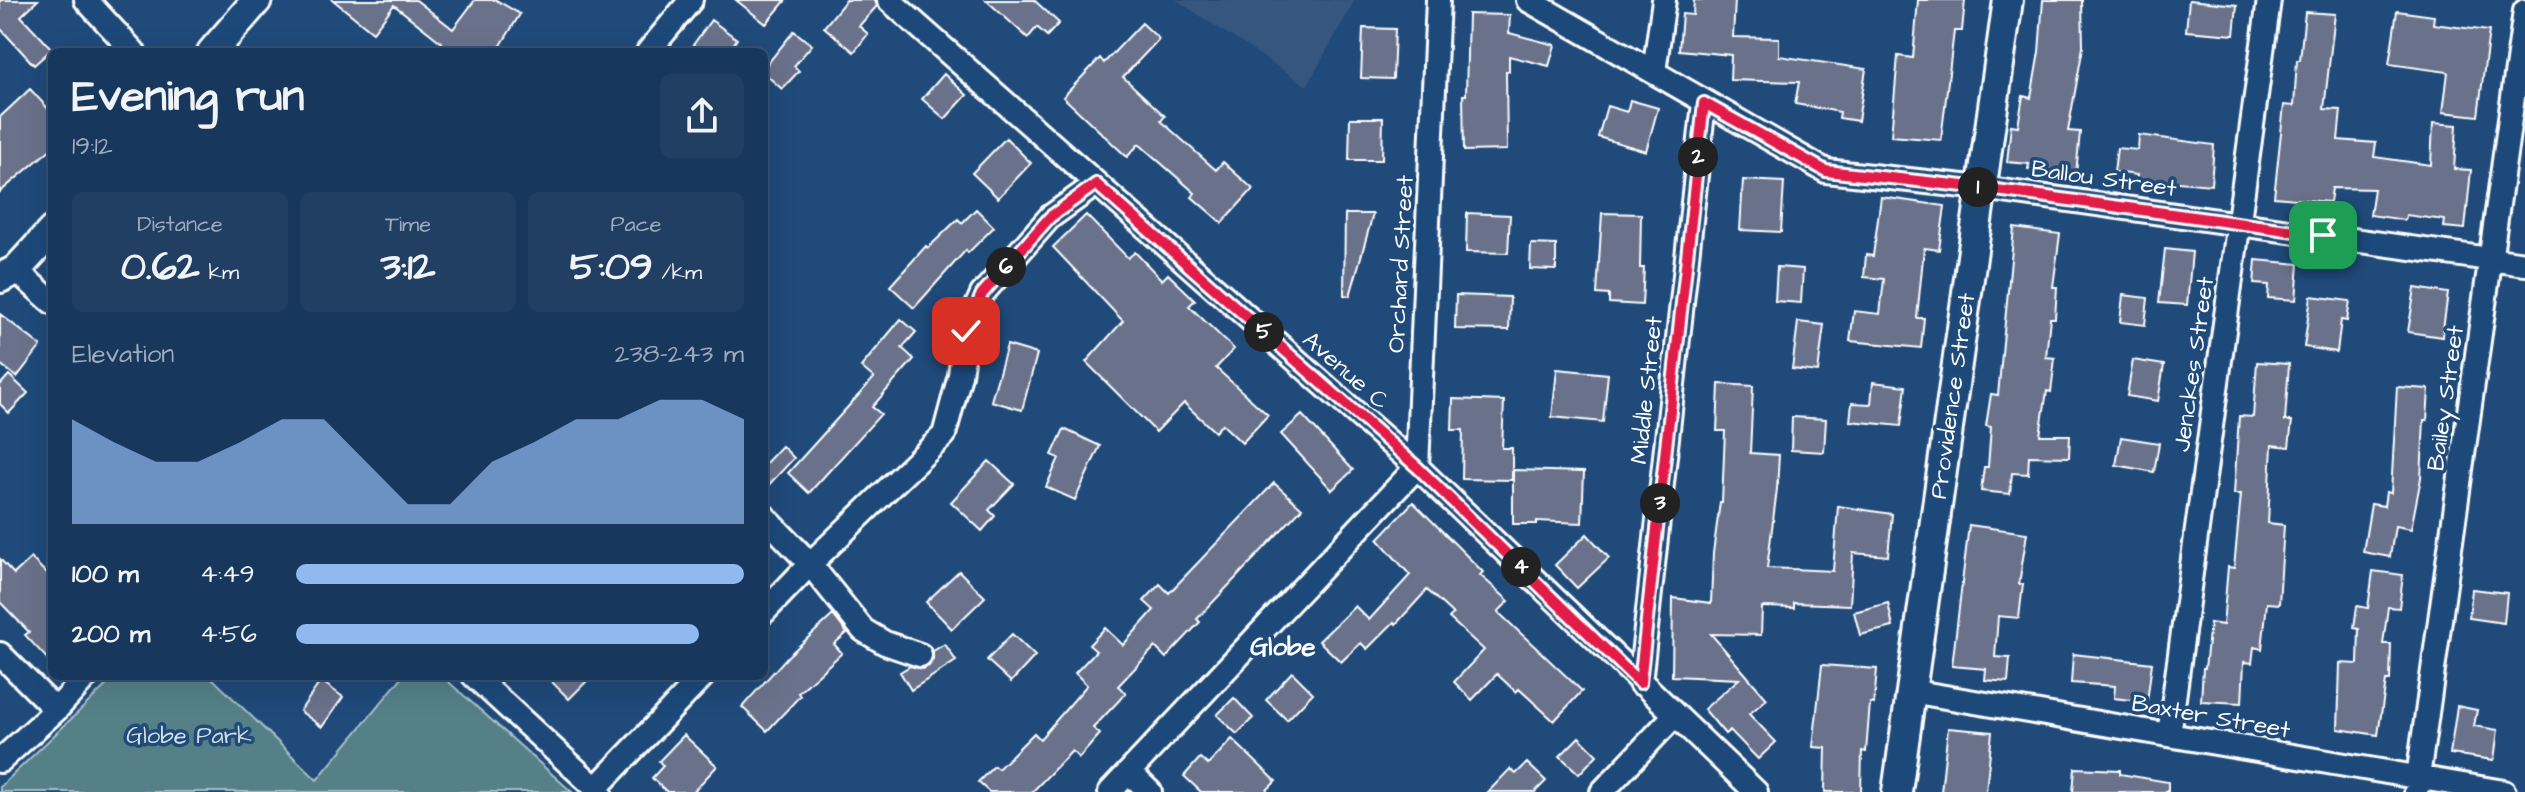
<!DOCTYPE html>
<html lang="en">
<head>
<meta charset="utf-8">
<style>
  :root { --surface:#17385c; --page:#203f62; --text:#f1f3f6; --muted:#9eacbb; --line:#365272; --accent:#90b9f0 }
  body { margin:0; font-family:"Architects Daughter",sans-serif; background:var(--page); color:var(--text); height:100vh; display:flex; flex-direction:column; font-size:30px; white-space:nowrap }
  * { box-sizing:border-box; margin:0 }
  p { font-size:26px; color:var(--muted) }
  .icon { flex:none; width:44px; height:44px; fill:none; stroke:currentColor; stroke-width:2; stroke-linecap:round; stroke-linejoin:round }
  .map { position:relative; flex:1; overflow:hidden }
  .side { position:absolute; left:48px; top:48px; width:720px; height:632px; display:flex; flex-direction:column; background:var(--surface); border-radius:12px; box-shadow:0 8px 32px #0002,0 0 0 2px var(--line) }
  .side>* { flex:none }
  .pin { position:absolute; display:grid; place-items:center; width:68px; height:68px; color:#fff; margin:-34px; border-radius:16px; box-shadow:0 4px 12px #0006 }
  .km { position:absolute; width:40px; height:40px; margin:-20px; border-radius:50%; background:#222; color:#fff; font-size:22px; line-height:40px; text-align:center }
  .round { display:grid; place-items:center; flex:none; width:84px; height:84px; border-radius:12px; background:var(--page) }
  .overview { display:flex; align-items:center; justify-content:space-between; height:136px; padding:0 24px }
  h1 { font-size:44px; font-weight:800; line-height:60px }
  .figures { display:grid; grid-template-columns:repeat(3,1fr); gap:12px; height:136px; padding:8px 24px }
  .figures div { display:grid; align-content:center; border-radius:12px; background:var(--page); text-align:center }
  .figures b { font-size:40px; font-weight:800 }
  .figures small { font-size:22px; font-weight:400 }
  .figures p { font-size:22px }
  .chart { height:224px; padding:16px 24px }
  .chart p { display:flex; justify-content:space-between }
  .chart svg { width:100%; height:144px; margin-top:8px; fill:var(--accent); opacity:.7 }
  ul { padding:0 24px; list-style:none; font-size:26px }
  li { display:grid; grid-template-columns:128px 96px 1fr; align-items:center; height:60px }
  li i { height:20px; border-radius:10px; background:var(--accent) }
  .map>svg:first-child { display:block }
</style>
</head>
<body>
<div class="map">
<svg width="2525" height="792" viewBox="0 0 2525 792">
  <rect width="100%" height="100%" fill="#1f4a7a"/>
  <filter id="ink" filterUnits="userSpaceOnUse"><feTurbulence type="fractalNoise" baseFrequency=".0125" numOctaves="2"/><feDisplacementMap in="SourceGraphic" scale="16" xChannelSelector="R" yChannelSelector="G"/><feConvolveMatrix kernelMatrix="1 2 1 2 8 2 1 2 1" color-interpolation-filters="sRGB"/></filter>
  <g filter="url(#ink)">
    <path fill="#36567f" d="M1176,0H1355L1307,86Z"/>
    <path fill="#548088" stroke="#aac0c4" stroke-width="2" d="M116,676H210L317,780L403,676H442L572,792H0V787Z"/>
    <path fill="#6a728b" stroke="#fff" stroke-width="2" d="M0,0H38L21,16L52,49L34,65L0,28Z
      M333,0H416L453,29L475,0H496L520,14L497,52H434L442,43L394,5L373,32Z
      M736,0H786L766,24Z
      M846,0H875L877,6L859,26L868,34L854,52L824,27Z
      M986,0H1034L1059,23L1047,36L1037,27L1028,38Z
      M1694,0H1735L1733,37L1779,38V56L1866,69L1858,121L1839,118L1840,112L1795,104L1799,82L1730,80L1731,55L1679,50L1682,14L1693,15Z
      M1918,0H1965L1962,31H1954L1941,140L1891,136L1898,56L1913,58Z
      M2043,0H2082L2083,47L2068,131L2080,132L2076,174L2028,169L2029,164L2007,162L2011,125L2018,126L2023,96L2031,98L2039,52Z
      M2189,0L2237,5L2234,35L2186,31Z
      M2397,11L2434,16L2433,24L2489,31L2478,116L2443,112L2448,72L2389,64Z
      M2305,12L2335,14L2324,109L2341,110L2338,140L2376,143L2374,157L2431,165L2433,123L2457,125L2454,169L2471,170L2465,229L2444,227L2445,220L2406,215L2405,220L2370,215L2374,189L2332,188L2330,202L2274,197L2284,105L2294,106L2297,60H2300Z
      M1468,14L1510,15L1509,33L1555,45L1549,66L1509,56V71H1506L1507,150L1464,151L1463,95H1466Z
      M711,20L737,39L728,52H688Z
      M1142,23L1159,39L1123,77L1165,116L1161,121L1216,170L1223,162L1253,189L1222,223L1192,197L1195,193L1139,144L1127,157L1063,97L1100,58L1104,63Z
      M1363,28L1395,29L1393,79L1361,78Z
      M794,31L812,45L794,66L799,71L782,89L764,73V68Z
      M944,74L967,95L945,119L922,99Z
      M30,89L52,113V148L0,192V117Z
      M1630,100L1658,108L1646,151L1598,137L1607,106L1627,112Z
      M1350,118H1383L1382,160H1349Z
      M2139,135L2214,145L2211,185L2167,181L2166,188L2136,184L2137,175L2114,172L2117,148L2138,150Z
      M1006,138L1031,163L998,198L972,173Z
      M1743,180L1784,182L1781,232L1740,230Z
      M1881,197L1945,206L1939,250L1924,248L1917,318H1924L1921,348L1850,341L1854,311L1880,314L1884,279L1864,277L1866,255L1873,256Z
      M976,209L994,227L968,253L966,250L914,308L890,286L926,246L928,248L958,219L962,223Z
      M1467,213L1510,215L1508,253L1466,252Z
      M1602,213L1641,214L1640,268H1644L1642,305L1609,303V295L1597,294Z
      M1345,214H1373L1350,296L1344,295Z
      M1086,215L1128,258L1135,252L1162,280L1168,274L1195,300L1189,306L1234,349L1216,368L1268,415L1242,443L1222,424L1215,432L1184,403L1156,432L1086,362L1123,321L1053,247Z
      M2014,228L2060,234L2053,287H2057L2055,318H2050L2046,357L2055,358L2051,392L2047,391L2040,435H2070L2069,457L2029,456L2028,474L2012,473L2010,494L1981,491L1984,467H1988L1991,427L1986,426L1991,394L1998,395Z
      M1531,244L1556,245V270L1530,269Z
      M2165,249L2192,252L2187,305L2159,303Z
      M2256,260L2299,264L2296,300L2268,298L2269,285L2254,284Z
      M1777,267L1803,269L1801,303L1775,301Z
      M2415,288L2448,293L2442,337L2408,332Z
      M1456,295L1510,297L1509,330L1455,329Z
      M2123,295L2148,298L2145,325L2120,322Z
      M2311,296L2350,301L2347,321L2341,320L2337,352L2304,347Z
      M0,314L41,346L17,377L0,364Z
      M901,319L916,332L902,348L914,359L872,407L881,414L809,493L788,473L874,378L861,367Z
      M1798,322L1824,325L1818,372L1792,369Z
      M1007,345L1037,354L1022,410L991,401Z
      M2133,360L2164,365L2158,401L2127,396Z
      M2257,362L2289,364L2285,421H2292L2289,447L2272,445L2268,523L2284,525L2279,604L2267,603L2262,649L2254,647L2252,663L2244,662L2242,703L2201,701L2203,668H2205L2210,623L2223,625L2228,567L2234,568L2241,494H2234L2239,416L2253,417Z
      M1557,369L1608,374L1603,422L1552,417Z
      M9,375L28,393L9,413L0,404V385Z
      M1873,382L1906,386L1901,426L1850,421L1852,403L1871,404Z
      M1719,384L1753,386L1750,453L1779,455L1777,489L1767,568L1833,571L1838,506L1892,514L1888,556L1853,553L1850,605L1794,603V608L1762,607L1761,635L1711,634L1767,699L1749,714L1776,742L1758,759L1730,730L1725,734L1704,709L1739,679L1672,676L1673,598L1711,603L1713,553L1720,502H1722L1725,431H1717Z
      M2397,387L2429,389L2427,420H2424L2421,478L2411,529L2395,526L2390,557L2363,552L2371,504L2384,506L2386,492L2391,493Z
      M1453,399L1504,401L1502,448H1512V480L1462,479L1463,430H1452Z
      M1302,415L1353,470L1332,490L1281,434Z
      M1792,417L1826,419L1824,452L1791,450Z
      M1064,429L1100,446L1075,500L1046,487L1059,458L1052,455Z
      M2121,437L2159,443L2154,472L2116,465Z
      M782,446L794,458L764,490V465Z
      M989,461L1014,484L989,510L995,516L982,531L951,502Z
      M1513,470L1584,472L1582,523L1537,521V524H1513Z
      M1274,483L1302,508L1197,619L1200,622L1166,658L1155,647L1118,686L1126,693L1093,728L1100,734L1079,758L1072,751L1032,792H989L978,782L994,766L998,769L1034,733L1040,739L1087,685L1075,673L1096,651L1089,645L1105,628L1123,645L1154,610L1144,601L1160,584L1169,593Z
      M1413,502L1483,572L1480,575L1509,601L1498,612L1582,691L1554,721L1519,689L1516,692L1497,674L1472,700L1454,682L1484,650L1449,618L1453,614L1427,590L1396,624L1394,622L1367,649L1361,643L1341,662L1319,641L1355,606L1369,620L1410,575L1378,539Z
      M1969,525L2027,533L2019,584H2023L2019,618L1998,616L1995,657L2010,658L2008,682L1985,680L1986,669L1952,666Z
      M1587,534L1609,558L1577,588L1555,565Z
      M31,558L52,579V664L25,635L29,632L0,602V559L14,574Z
      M959,571L985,597L952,629L926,602Z
      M2373,571L2403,575L2399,608L2388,607L2383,644H2391L2390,681H2386L2378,735L2338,729L2340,663L2358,664L2359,629L2354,628L2357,606L2368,608Z
      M2472,589L2507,593L2504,623L2469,618Z
      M1888,603L1893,627L1860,635L1854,612Z
      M833,615L847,633L834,644L842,653L798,693L800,696L767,731L742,707L788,656Z
      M1012,634L1035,656L1011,682L987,660Z
      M945,644L956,661L911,690L900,672L910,666L922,669L929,666L933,659V651Z
      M2073,654L2152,663L2147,702L2114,698L2115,686L2071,683Z
      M1822,665L1877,669L1874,704L1870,703L1866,752L1862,751L1861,792H1825L1826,748L1813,747Z
      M1292,672L1313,693L1287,720L1266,700Z
      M546,676H592L569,699Z
      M321,681L343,697L322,727L300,711Z
      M1234,698L1253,718L1237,734L1217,715Z
      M2457,706L2477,710L2474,726L2498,730L2494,760L2450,754Z
      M1948,728L1992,732L1986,792H1941Z
      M684,735L717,766L693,792H667L652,778L663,766L659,761Z
      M1579,737L1597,755L1579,774L1560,756Z
      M1232,739L1276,781L1265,792H1201L1184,776L1200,758L1208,765Z
      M1527,763L1546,781L1535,792H1488L1510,769L1516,774Z
      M2075,768L2120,770V774L2168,782V792H2073Z"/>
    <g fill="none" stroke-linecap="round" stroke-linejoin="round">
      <defs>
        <path id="minor" d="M86,0L134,52
          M889,0L1417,467L1756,792
          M1528,0L1826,171L1982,188L2525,264
          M648,52L691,0
          M1654,72L1664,0
          M16,270L52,302
          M764,516L810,564L863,630L885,643L920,655
          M764,612L810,564L944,435L960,375L966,331L982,294L1050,217L1096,184
          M0,654L56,710
          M474,676L600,792
          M1640,683L1704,103
          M1910,691L2504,792
          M2169,735L2269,0
          M0,761L56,710L87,676
          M1129,772L1150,792
          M596,788L703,676
          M1110,792L1417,467L1438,0
          M1602,792L1674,716
          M2416,792L2525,11"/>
        <path id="major" d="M212,52L257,0
          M0,278L16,270L52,231
          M1897,792L2008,0"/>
      </defs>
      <use href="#minor" stroke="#fff" stroke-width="28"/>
      <use href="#major" stroke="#fff" stroke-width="34"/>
      <use href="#minor" stroke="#1f4a7a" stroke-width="22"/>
      <use href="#major" stroke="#1f4a7a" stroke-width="28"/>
    </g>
  </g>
  <g fill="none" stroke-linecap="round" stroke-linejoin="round" filter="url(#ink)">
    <defs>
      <path id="route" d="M966,331L982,294L1050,217L1096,184L1417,467L1640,683L1704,103L1826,171L1982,188L2323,235"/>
    </defs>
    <use href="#route" stroke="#fff" stroke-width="16"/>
    <use href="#route" stroke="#e11d48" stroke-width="10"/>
  </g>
  <g text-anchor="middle" stroke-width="7" stroke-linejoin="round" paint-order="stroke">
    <g font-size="24" fill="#fff" stroke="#1f4a7a">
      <text transform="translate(2104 178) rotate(8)" y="8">Ballou Street</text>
      <text transform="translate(1400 264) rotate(-87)" y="8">Orchard Street</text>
      <text transform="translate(2193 364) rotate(-82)" y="8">Jenckes Street</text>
      <text transform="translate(1346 370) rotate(41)" y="8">Avenue C</text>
      <text transform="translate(1646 390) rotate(-84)" y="8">Middle Street</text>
      <text transform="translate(1952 396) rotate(-82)" y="8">Providence Street</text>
      <text transform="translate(2445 398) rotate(-82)" y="8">Bailey Street</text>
      <text transform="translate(2211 716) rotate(10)" y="8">Baxter Street</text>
    </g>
    <g font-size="24" fill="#d4dfe1" stroke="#1f4a7a">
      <text x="189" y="743">Globe Park</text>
    </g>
    <g font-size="26" font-weight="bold" fill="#fff" stroke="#1f4a7a">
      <text x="1283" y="655">Globe</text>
    </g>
  </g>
</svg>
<div class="pin" style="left:2323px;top:235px;background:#1e9e55"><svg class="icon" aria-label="arrive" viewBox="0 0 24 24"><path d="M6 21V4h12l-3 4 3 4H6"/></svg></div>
<div class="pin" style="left:966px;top:331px;background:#d93025"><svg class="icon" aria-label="check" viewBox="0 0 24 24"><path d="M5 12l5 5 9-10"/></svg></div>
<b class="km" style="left:1978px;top:187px">1</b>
<b class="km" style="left:1698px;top:157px">2</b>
<b class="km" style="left:1660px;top:503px">3</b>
<b class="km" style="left:1521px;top:567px">4</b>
<b class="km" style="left:1264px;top:332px">5</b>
<b class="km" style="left:1006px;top:267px">6</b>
<section class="side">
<div class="overview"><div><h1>Evening run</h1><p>19:12</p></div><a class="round"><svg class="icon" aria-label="share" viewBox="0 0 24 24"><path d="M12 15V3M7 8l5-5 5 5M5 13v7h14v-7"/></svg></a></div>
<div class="figures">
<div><p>Distance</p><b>0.62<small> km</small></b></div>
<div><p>Time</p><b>3:12</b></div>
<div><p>Pace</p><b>5:09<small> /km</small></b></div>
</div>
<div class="chart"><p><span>Elevation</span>238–243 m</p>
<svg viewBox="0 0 160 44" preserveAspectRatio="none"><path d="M0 44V12L10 19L20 25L30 25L40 19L50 12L60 12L70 25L80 38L90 38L100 25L110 19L120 12L130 12L140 6L150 6L160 12V44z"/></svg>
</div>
<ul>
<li><b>100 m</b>4:49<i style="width:100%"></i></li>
<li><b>200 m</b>4:56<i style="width:90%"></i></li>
</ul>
</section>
</div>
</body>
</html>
